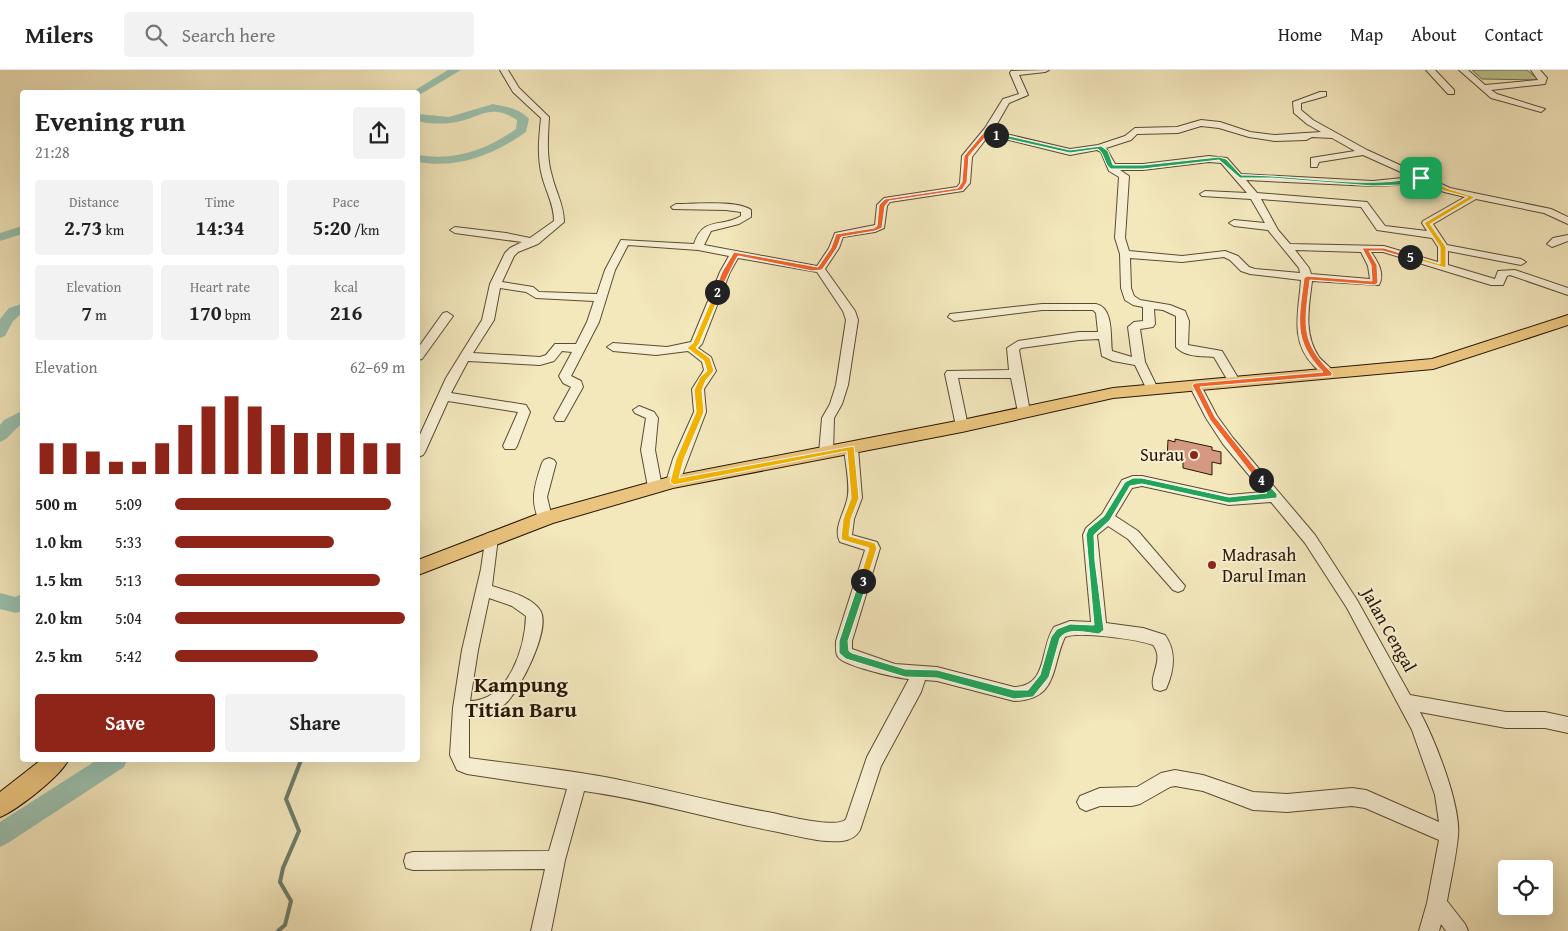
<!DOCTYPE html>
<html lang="en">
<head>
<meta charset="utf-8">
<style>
  :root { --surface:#fff; --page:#f2f2f2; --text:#222; --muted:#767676; --line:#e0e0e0; --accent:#8f2418 }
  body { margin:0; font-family:"Gentium Book Plus",serif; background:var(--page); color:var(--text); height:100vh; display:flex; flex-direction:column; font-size:19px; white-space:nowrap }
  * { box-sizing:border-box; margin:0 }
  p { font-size:16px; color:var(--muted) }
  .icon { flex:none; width:28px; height:28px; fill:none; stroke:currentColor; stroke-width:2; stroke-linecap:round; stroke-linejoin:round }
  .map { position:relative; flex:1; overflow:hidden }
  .details { position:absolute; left:20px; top:20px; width:400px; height:672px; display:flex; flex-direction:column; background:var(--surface); border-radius:5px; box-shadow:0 5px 20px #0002 }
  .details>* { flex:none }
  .controls { position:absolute; left:1498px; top:790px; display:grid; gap:10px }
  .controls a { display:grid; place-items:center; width:55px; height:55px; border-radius:5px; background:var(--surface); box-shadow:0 5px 20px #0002; font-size:25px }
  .pin { position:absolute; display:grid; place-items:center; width:42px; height:42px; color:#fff; margin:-21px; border-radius:10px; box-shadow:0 2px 8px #0006 }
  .km { position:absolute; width:25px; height:25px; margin:-12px; border-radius:50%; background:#222; color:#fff; font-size:14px; line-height:25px; text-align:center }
  .round { display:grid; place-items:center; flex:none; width:52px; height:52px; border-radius:5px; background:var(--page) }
  .summary { display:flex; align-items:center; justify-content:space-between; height:85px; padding:0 15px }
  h1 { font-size:28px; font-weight:800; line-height:38px }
  .figures { display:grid; grid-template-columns:repeat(3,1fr); gap:8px; height:85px; padding:5px 15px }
  .figures div { display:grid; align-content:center; border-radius:5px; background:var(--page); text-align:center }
  .figures b { font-size:21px; font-weight:800 }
  .figures small { font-size:14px; font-weight:400 }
  .figures p { font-size:14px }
  .chart { height:140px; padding:10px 15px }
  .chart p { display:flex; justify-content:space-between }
  .chart svg { width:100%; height:90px; margin-top:5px; stroke:var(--accent); stroke-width:6 }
  .action { display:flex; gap:10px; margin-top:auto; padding:10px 15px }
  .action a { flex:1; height:58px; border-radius:5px; background:var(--accent); color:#fff; font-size:20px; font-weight:800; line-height:58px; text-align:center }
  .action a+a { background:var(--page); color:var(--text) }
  ul { padding:0 15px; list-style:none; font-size:16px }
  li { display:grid; grid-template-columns:80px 60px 1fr; align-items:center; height:38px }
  li i { height:12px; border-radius:6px; background:var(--accent) }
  header { display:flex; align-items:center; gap:30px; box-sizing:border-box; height:70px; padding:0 25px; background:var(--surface); border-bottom:1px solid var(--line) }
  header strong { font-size:24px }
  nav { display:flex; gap:28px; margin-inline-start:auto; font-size:18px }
  .search { width:350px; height:45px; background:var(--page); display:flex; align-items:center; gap:12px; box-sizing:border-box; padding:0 18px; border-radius:5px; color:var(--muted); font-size:19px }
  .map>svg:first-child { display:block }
</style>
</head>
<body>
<header>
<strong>Milers</strong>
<div class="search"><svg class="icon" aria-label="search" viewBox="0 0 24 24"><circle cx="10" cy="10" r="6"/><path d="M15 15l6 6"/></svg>Search here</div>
<nav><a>Home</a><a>Map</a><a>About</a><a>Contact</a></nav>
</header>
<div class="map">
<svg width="1568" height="861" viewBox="0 0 1568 861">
  <rect width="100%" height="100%" fill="#f3e7bc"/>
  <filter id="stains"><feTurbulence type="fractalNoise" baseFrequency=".004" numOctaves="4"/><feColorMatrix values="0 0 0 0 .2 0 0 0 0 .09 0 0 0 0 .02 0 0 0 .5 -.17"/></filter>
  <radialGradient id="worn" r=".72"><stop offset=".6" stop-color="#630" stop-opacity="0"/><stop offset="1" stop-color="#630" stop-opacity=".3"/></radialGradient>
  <path fill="#bdc58f" stroke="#726e4a" d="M1472,0H1527L1539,10L1482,9Z"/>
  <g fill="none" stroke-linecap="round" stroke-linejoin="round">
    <path stroke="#6d7c6a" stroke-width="4" d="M278,861L285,855L291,831L280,812L283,798L299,761L286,729L301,690"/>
    <path fill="#9bc0ae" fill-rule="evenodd" d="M448,0H461L421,24L418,25V22H412Z
      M493,34C506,37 519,38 529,49L526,62C493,85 458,99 418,92V85C456,91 486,80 516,59L517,50C488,31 478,51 450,53C440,54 427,54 418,51V44L449,47Z
      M22,156V164L0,171V163Z
      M22,234V243L13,251L5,266L0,268V249L9,238Z
      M22,341V354C14,359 9,369 0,372V355L4,350Z
      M0,523L15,527L22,524V541L16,543L0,539Z
      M97,690H127L124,697L8,773L0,777V752Z"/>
  </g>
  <path fill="#d59881" stroke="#281704" d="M1175,369L1212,377V380L1221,382V394L1212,392V405L1183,398V392L1167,389L1168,370L1175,372Z"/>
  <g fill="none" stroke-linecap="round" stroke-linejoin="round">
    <defs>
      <path id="minor" d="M500,0H508L519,18L549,47C548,68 546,86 552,106C556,123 564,135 564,152L538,174L518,182L514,186L502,212L533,217L539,222L597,224L605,200L621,170L694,174C703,146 721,158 741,146V142L726,140L673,139L671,137L676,134C693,134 739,130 751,140V147L739,154L711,161L704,175L817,196L829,178L835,163L875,155L877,135L884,128L957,117L960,113L962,86L985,58L1003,29L1019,24L1010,3L1011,1L1049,0L1045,2L1019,5L1028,25L1009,33L993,61L1070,79L1098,75L1125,66L1135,58L1177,57L1201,50L1220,52L1250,62L1275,65L1321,62L1307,54L1294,43L1293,32L1320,22H1326V26L1301,33V40L1313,50L1367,80L1450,118L1551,139L1568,147V154L1544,143L1476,129L1433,154L1447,175L1521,189L1526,192L1521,195L1448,181V195L1495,209L1498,201L1515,200L1568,218V225L1510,205L1507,206L1503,215H1491L1383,182H1371C1378,192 1385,203 1379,215L1312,211C1309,237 1303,264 1319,287C1324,293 1331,297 1335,304L1329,308C1323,306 1319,301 1314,296C1289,271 1299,241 1301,210L1250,204L1241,201L1230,190L1224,187L1182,192L1130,188L1131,218L1134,226L1140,230L1170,235L1185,241L1189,251L1188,275L1222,281L1241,313L1239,316H1231L1214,287C1201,286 1185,287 1176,277V246L1163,240L1154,239L1155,254L1153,257L1140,259L1145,292L1158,319L1156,322H1148L1135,295L1113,291L1102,286L1099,269L1079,270L1021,278L1019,280L1030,342L1028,345H1020L1018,342L1011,308H958L968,356L967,359H957L956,356L945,304L947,301L1009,300L1007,278L1018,271L1079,262H1098L1096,243L1093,240H1042L954,251L948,247L950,244L1042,234H1096C1114,238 1110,266 1112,281L1132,287L1128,257L1134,252L1143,251V237L1133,235L1125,230L1121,218L1120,184L1115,168L1119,107L1109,101L1101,82L1097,80L1070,85L989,65L972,87L970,113L963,121L890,132L887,136L884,158L875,162L843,167L839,178L825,199L855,241L858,250L848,315L842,334L834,348L833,383L831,386H821L819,383L822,348L830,334L836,315L846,250L843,241L817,202L738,188L730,202L702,274L698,278L711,287L716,301L704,319L706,342L678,416H668L666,412L673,389L694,342L692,319L704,300L702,292L688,281L656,285L613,281L607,277L613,273L667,277L691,272L720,202L729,186L698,180L628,175L615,200L599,252L571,306L581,311L583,317L564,351H556L554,348L571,317L563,313L559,306L572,282L562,281L554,291L540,295L468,291L451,323L526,335L530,342L517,376L515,379H505L503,376L518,342L448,331L425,382L423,385L418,387V369L446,308L482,250L490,214L505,183L510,178L522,172L455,163L450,160L455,157L506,163L530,168L554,151C554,134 546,122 542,106C537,86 539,68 541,48L513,22ZM1201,56L1219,58L1249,67L1275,71L1306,70L1312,67L1332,68L1355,81L1311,88V97H1317L1319,92L1363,85L1412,107L1373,111L1241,104L1227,88L1209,86L1143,94H1115L1106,78L1131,70L1137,64L1178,63ZM1209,92L1221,93L1247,123L1205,121L1200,124L1202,126L1251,129L1265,153L1234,150L1229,153L1234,156L1268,160L1299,198L1300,203L1255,199L1249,197L1238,186L1225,181L1182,186L1129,181L1125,168L1129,106L1120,100H1143ZM1246,110L1373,116L1397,115L1420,111L1444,122L1465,127L1423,151L1422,153L1427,161L1385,156L1367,132L1257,123ZM1261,129L1361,137L1377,160L1432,168L1438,177V192L1384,176L1290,174L1278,160ZM1295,180L1361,182L1368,196L1370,209L1311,204L1309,198ZM500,218L526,222L536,228L594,231L587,252L576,274H555L546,285L540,287L473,283L494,250Z
        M1426,0H1435L1454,20V24H1448Z
        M1459,0H1468L1485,15L1538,10L1531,0H1540L1547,8L1545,14L1491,20L1497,24L1545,39L1541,42L1491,28Z
        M1568,165V171L1552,177L1547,174L1553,168Z
        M447,242L453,246L422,289L418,290V278L443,243Z
        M1195,311L1199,312L1217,346L1233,368L1315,465L1357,530L1410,625L1506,642H1545L1568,647V663L1545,658H1506L1420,642C1435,670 1461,735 1458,766C1456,787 1451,809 1447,831L1465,854L1468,861H1446L1441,854L1439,861H1419L1427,833L1439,770L1365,738L1352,736L1287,742L1253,740L1203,721L1175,716L1170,717L1140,734L1132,736H1100L1086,741L1080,738L1077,732L1080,726L1100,718L1137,717L1161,703L1175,700L1203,705L1253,722L1287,724L1352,718L1366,720L1439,752L1435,725L1412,660L1347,538L1305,473L1271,432L1229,435L1142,416L1132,418L1115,446L1138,461L1185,516L1183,520L1178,522L1173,520L1128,469L1108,456L1097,465L1106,553L1143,558L1165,565C1177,582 1174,601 1166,619L1160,621L1154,619C1148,606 1165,590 1153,575C1138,569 1078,561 1065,567C1051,596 1059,630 1014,631L937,611L925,610L921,622L881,696L860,760C856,767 850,770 842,771C821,773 798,766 778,762C713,750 650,730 584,721L565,790L551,861H531L545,799L413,800L406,798L404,791L406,784L413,782L549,781L567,719L467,704L457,700L450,685L453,638L462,580L481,499L486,464L491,462L496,464L498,468L492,516C507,521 530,526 540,540C552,558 519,622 505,634C495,643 482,646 469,646V688C514,694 560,699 605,707C661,718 716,733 773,743C785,746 839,759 846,749L867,687L909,609C897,608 844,596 838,587C835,582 836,576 836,571L865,480L840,472C833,459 844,443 847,430C851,417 845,392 844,378L846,375H856L858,378L862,428L854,449L852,465L877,472L880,478L852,571V579L895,594L937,597L1014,617C1049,616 1039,579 1054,557L1070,551L1091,552L1083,465L1086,458L1102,444L1122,410L1133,406H1142L1229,425L1263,422L1223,374L1206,348L1189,315ZM489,528L512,536L526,546C525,578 509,630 470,631L478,580Z
        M639,336L654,342L658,348L655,380L662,417L660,421L655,422L650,421L648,417L641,380L646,348L635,343L633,340Z
        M549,388L554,390L556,393L547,427L552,448L550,452L545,453L540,452C529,431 535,414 542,393L544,390Z"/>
      <path id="major" d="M1568,245V255L1433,299L1113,328L962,362L673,418L553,453L418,505V490L543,442L673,406L962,350L1113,318L1432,289Z
        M41,690H68C61,706 17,740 0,747V722Z"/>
    </defs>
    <use href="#minor" stroke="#5b4b32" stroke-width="2"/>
    <use href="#major" stroke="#281704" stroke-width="2"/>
    <use href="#minor" fill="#f7efd3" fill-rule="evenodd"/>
    <use href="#major" fill="#eac47e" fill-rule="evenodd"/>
  </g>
  <path fill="#22a559" stroke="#fff" d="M996,63L1070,80L1101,76L1108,81L1113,95H1143L1219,87L1226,89L1241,105C1301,105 1362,120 1421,107L1424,108L1400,115L1373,116L1272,108H1240L1219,90L1143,99H1111C1104,95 1105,84 1098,79L1070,83L994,66Z"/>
  <path fill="#f0652b" stroke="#fff" d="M985,61L998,65L996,66L988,64L969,86L967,112L962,120L889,131L885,136L882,158L875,161L841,167L837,178L822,200L812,201L738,186C733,193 721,222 717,224L714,222L722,202L734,182L818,197L831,178L836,164L874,158L877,156L879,135L885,129L958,118L962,112L964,86Z"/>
  <path fill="#f5b400" stroke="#fff" d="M715,221L721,222L699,274L696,278L710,288L714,301L706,310L702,320L704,342L684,389L679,408L854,376L859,428L851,449L849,466L875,473L877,478L866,513H860L859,511L869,478L842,470L841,468L843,449L851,428L847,381L674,415L670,412L676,389L696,342L694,320L700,307L707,301L704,291L687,278L693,273Z"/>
  <path fill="#22a559" stroke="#fff" d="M1261,407L1277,424V428L1229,433L1142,414L1130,416L1110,450L1094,465L1095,491L1104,560L1099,564C1087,563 1068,557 1060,568L1049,607L1033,627L1014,629L937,608L905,607L846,589L839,583V571L859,511L863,507L868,511L848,571L849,581L852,583L905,599L937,600L1014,620H1028L1040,605L1051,567L1057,559L1070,554L1094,555L1086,465L1088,459L1104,446L1125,412L1133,408H1142L1229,427L1267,423L1257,410Z"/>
  <path fill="#f0652b" stroke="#fff" d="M1362,178H1384L1413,187L1410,189L1383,181H1369L1377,195L1378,213L1375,215L1310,210C1305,252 1299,271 1332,303V306L1200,317L1215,347L1265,410L1261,413L1258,412L1210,350L1192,315L1195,313L1323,302C1292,271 1299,248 1304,208L1307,206L1372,211L1371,195Z"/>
  <path fill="#f5b400" stroke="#fff" d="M1421,107L1449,119L1475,127L1430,154L1446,177V198L1407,187L1410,185L1440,194V177L1424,153L1468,127L1445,121L1419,110Z"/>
  <g fill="#8f2418" stroke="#f7efd3" stroke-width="2">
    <circle cx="1194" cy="385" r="5"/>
    <circle cx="1212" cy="495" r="5"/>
  </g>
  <g text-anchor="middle" stroke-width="4" stroke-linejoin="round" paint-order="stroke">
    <g font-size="18" fill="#281704" stroke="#f7efd3" text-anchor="end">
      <text x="1184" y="391">Surau</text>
      <text x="1222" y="491" text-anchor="start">Madrasah<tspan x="1222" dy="21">Darul Iman</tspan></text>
    </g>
    <g font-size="18" fill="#281704" stroke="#f7efd3">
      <text transform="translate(1389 560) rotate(61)" y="6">Jalan Cengal</text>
    </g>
    <g font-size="22" font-weight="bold" fill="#281704" stroke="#f7efd3">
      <text x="521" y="622">Kampung<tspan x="521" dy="25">Titian Baru</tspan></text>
    </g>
  </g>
  <rect width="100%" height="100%" filter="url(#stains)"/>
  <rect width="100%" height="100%" fill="url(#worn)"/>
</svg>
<div class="controls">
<a><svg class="icon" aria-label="locate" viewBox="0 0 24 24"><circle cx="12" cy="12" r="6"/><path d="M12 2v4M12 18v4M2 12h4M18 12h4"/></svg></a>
</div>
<div class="pin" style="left:1421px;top:108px;background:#1e9e55"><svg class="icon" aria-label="arrive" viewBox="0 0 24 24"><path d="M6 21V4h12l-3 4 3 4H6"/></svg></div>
<b class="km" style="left:996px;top:65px">1</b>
<b class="km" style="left:717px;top:222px">2</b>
<b class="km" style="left:863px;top:511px">3</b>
<b class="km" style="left:1261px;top:410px">4</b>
<b class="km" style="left:1410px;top:187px">5</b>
<section class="details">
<div class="summary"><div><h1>Evening run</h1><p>21:28</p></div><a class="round"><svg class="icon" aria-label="share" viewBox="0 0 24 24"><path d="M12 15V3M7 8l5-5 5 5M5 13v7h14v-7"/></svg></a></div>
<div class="figures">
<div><p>Distance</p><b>2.73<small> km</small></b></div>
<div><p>Time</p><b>14:34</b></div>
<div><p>Pace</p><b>5:20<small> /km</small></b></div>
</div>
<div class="figures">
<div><p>Elevation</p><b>7<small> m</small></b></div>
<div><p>Heart rate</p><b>170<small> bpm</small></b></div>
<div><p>kcal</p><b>216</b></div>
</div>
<div class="chart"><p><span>Elevation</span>62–69 m</p>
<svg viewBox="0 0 160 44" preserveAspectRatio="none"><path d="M5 44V29M15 44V29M25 44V33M35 44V38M45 44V38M55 44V29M65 44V20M75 44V11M85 44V6M95 44V11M105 44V20M115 44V24M125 44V24M135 44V24M145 44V29M155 44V29"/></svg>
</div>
<ul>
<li><b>500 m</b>5:09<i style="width:94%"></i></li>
<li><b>1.0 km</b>5:33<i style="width:69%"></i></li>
<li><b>1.5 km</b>5:13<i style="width:89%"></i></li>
<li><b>2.0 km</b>5:04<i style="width:100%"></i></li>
<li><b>2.5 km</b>5:42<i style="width:62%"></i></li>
</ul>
<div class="action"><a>Save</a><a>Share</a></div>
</section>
</div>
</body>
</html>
